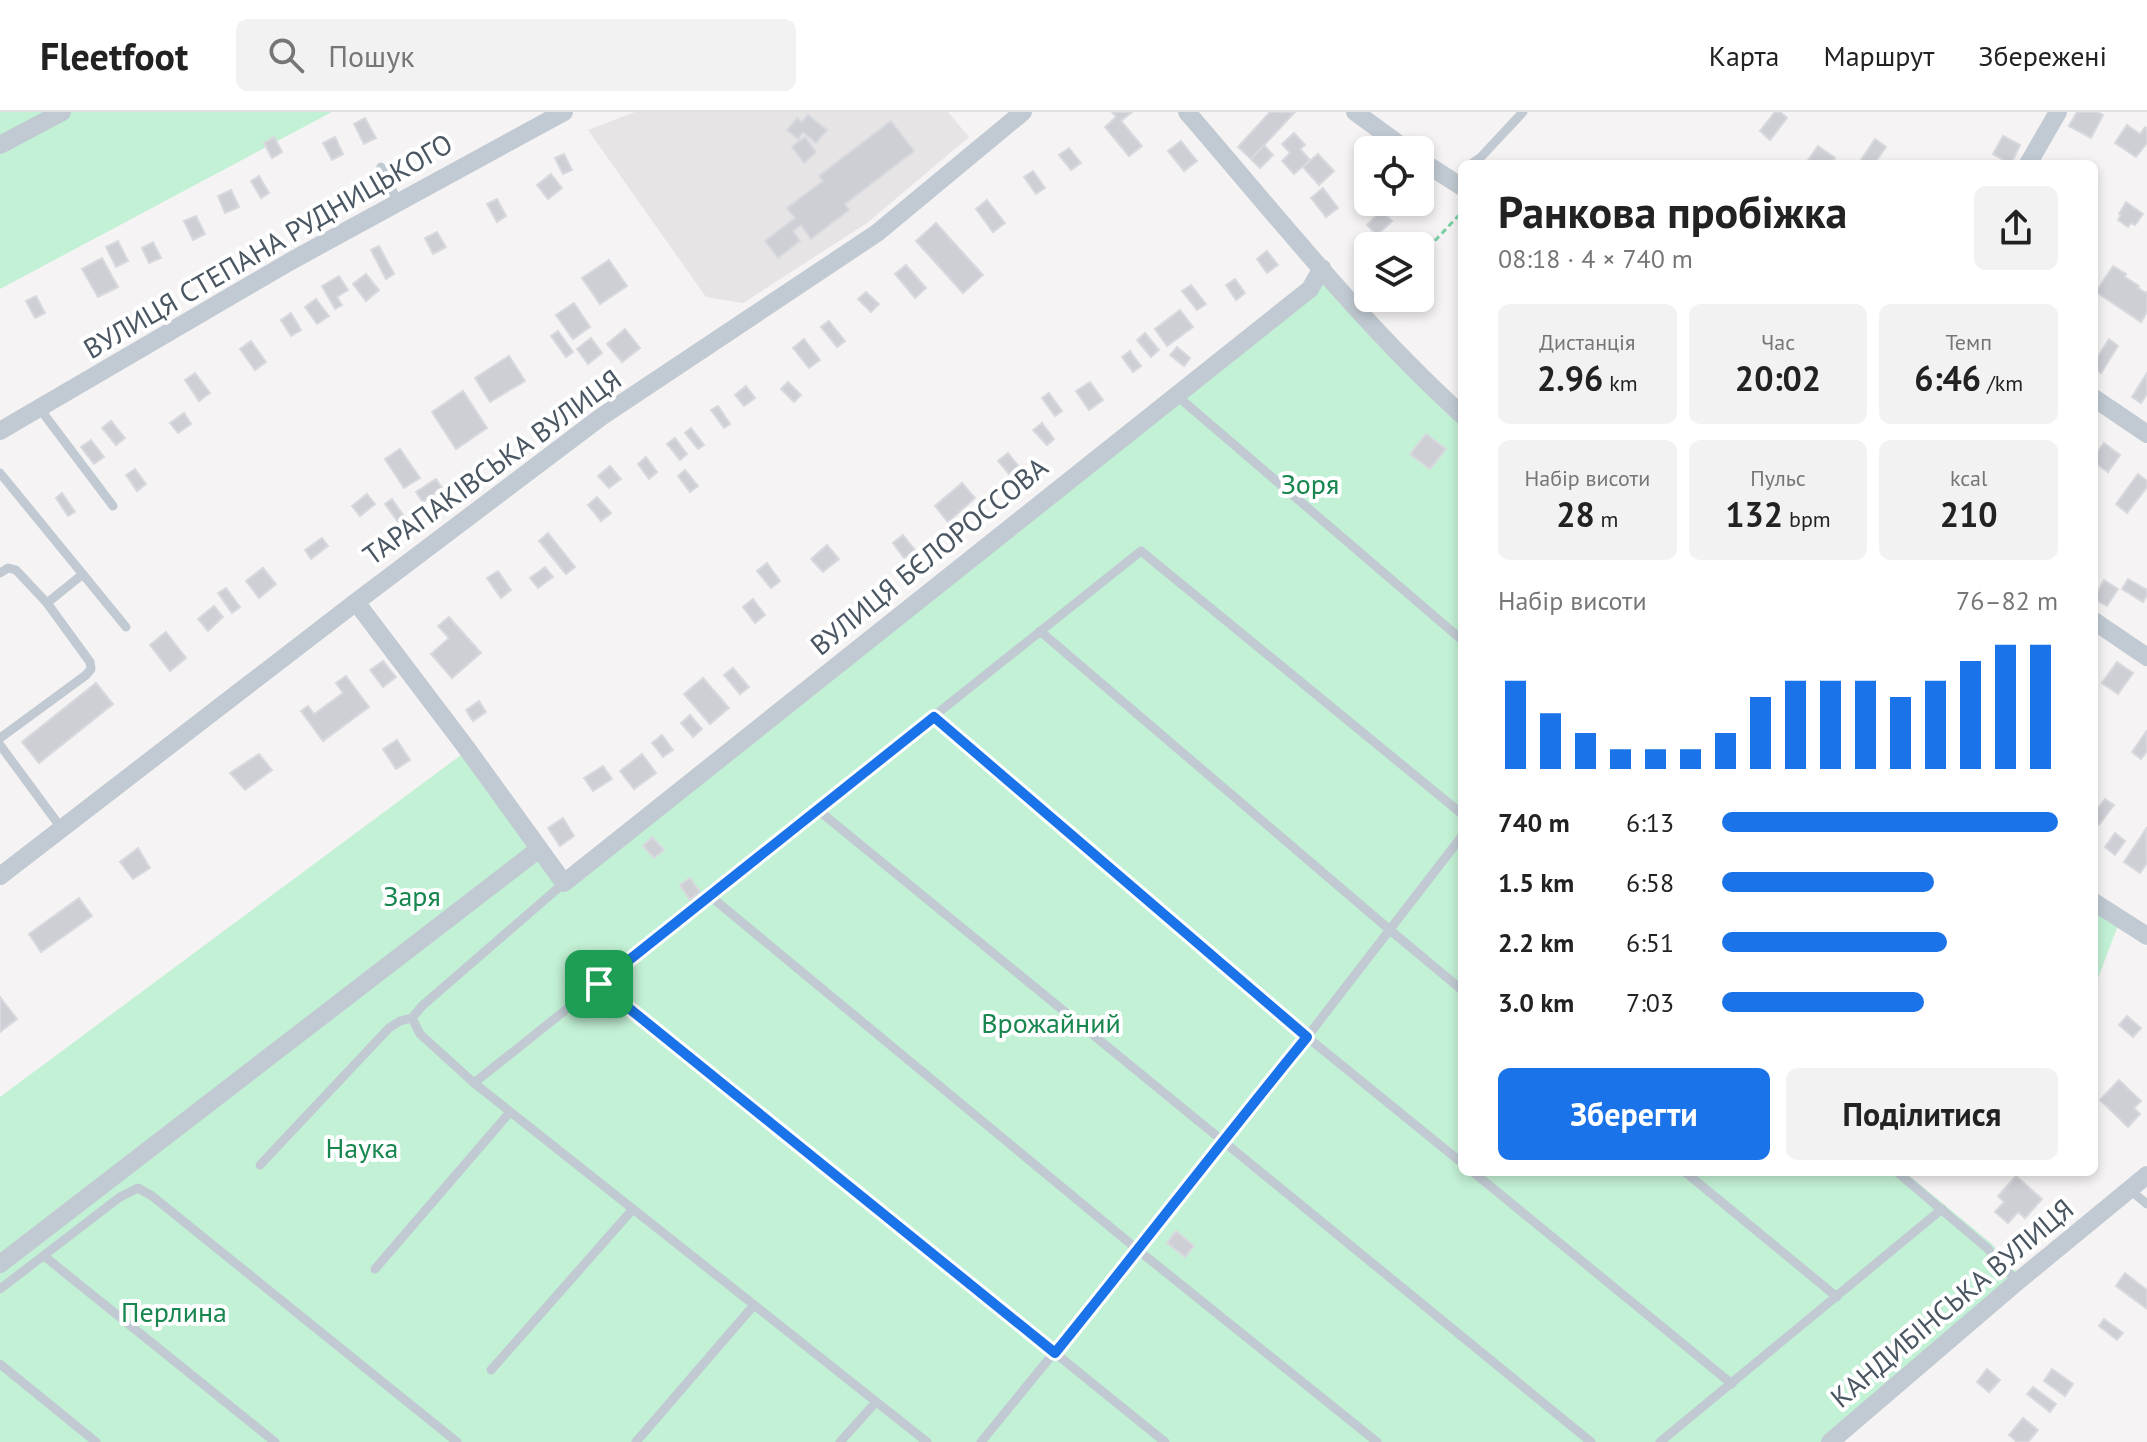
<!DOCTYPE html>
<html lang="uk">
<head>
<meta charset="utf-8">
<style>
  :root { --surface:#fff; --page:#f2f2f2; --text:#222; --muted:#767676; --line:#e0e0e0; --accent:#1a73e8 }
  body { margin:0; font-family:"PT Sans",sans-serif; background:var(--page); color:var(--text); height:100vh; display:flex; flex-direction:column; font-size:30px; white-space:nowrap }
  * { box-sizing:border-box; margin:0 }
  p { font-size:26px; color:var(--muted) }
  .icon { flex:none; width:44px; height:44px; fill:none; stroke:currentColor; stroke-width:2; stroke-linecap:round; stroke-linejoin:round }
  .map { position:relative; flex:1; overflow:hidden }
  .drawer { position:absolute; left:1458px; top:48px; width:640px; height:1016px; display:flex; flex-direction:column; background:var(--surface); border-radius:12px; box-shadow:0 4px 12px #0003 }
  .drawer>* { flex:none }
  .fabs { position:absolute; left:1354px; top:24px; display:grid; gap:16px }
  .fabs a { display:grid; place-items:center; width:80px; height:80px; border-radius:12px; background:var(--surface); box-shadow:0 4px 12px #0003; font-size:40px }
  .pin { position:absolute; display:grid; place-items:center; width:68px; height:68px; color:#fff; margin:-34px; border-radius:16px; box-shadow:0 4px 12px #0006 }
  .round { display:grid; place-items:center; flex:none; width:84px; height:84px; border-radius:12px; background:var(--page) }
  .headline { display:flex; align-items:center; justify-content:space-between; height:136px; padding:0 40px }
  h1 { font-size:44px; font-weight:600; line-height:60px }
  .metrics { display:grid; grid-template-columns:repeat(3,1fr); gap:12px; height:136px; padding:8px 40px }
  .metrics div { display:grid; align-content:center; border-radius:12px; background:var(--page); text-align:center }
  .metrics b { font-size:34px; font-weight:600 }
  .metrics small { font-size:22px; font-weight:400 }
  .metrics p { font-size:22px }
  .chart { height:224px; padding:16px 40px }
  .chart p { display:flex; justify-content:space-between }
  .chart svg { width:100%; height:144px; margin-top:8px; stroke:var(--accent); stroke-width:6 }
  .cta { display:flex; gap:16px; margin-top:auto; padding:16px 40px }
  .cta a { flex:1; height:92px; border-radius:12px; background:var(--accent); color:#fff; font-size:32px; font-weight:600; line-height:92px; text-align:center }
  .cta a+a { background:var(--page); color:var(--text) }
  ul { padding:0 40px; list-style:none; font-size:26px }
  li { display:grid; grid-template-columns:128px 96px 1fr; align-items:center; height:60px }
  li i { height:20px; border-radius:10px; background:var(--accent) }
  header { display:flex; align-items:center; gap:48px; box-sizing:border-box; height:112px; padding:0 40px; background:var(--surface); border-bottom:2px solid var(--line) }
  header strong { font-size:38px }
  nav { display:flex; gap:44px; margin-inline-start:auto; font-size:28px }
  .search { width:560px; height:72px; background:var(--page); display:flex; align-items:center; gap:20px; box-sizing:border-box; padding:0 28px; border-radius:12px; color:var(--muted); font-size:30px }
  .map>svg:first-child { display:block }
</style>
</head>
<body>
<header>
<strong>Fleetfoot</strong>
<div class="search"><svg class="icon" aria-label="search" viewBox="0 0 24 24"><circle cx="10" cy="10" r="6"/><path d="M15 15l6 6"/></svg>Пошук</div>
<nav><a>Карта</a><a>Маршрут</a><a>Збережені</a></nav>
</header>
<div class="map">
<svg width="2147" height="1330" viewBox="0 0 2147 1330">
  <rect width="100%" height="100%" fill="#f5f3f3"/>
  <path fill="#e6e4e5" d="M635,0H948L969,25L867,111L743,191L706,185L588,18Z"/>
  <path fill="#c3f1d5" d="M0,0H332L0,177Z
    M1322,156L1462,303V1060H1905L1992,1132L2022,1166L1830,1330H0V985L465,640L561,774Z
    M2094,790L2120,808L2097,869L2094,872Z"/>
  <path fill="#cdcfd5" stroke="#d7d9de" stroke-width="2" d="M1112,0H1132L1121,9L1142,34L1129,44L1105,15L1116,5Z
    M1270,0H1295L1251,47L1238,35Z
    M1775,0H1780L1787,6L1770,28L1760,19Z
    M2077,0H2097L2103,3L2091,26L2069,14Z
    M808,3L827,18L816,31L803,20L798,27L787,18L797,6L802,10Z
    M365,6L376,26L364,32L354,12Z
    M891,9L914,39L845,92L849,98L811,127L801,113L793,119L800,129L778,146L765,129L795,106L787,96L823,69L819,64Z
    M2127,13L2140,22L2145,15L2147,17V31L2136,45L2115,31Z
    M1294,21L1305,33L1300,37L1310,48L1294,62L1282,49L1290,41L1282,32Z
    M2003,24L2020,33L2011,52L1993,42Z
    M274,25L282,40L272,46L264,31Z
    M335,25L343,42L332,48L323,31Z
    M805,25L816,40L804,51L792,35Z
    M1875,27L1886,35L1874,52H1861L1859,51Z
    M1181,29L1197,49L1184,59L1168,39Z
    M1264,33L1273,43L1260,56L1251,47Z
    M1818,34L1835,46L1830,52L1806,51Z
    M1069,36L1081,51L1071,58L1059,43Z
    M564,42L572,58L563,62L555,46Z
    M1318,42L1334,59L1319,73L1303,55Z
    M1033,59L1045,76L1036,82L1024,65Z
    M551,62L562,76L548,87L537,73Z
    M259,64L269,81L261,86L251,69Z
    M1323,76L1338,96L1326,105L1311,86Z
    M231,78L239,95L225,101L218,84Z
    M497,87L506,104L497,110L487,92Z
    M987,88L1005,111L993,120L976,97Z
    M2126,90L2143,102L2135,113L2131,111L2128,115L2118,108L2121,103L2119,102Z
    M1381,99L1392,109L1377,123L1367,113Z
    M196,104L205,122L193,128L184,109Z
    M936,111L983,163L963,181L916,129Z
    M437,120L446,135L433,142L425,126Z
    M118,129L128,149L116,155L106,135Z
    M153,130L161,146L149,151L142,136Z
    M379,134L394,162L386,167L371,138Z
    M1267,139L1278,153L1267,161L1257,147Z
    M102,146L118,175L98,185L82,157Z
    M609,148L627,174L600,192L582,166Z
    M906,153L926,176L915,186L895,162Z
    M2113,154L2126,162L2125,165L2139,174L2138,176L2146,181L2147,180V200L2141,210L2096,180Z
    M366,162L379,178L366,189L353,172Z
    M339,164L348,178L337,185L342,193L335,197L322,174Z
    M1235,167L1245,181L1236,188L1226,173Z
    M1191,173L1206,192L1197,198L1182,179Z
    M866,180L879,192L871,200L858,187Z
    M36,184L45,201L35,206L26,189Z
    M316,187L329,204L317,212L305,195Z
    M574,191L590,215L573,227L556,203Z
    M1180,198L1193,215L1167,234L1155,217Z
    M291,201L301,218L291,224L281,208Z
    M829,209L845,229L837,235L821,215Z
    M625,217L640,236L622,250L607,232Z
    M558,219L573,240L566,245L551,224Z
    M1145,221L1159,238L1151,245L1137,228Z
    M591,226L602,241L588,252L577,237Z
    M804,227L820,248L809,256L793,236Z
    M2109,227L2118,234L2101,261L2094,256V251Z
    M251,229L266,250L255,258L240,237Z
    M1177,235L1190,246L1184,254L1170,243Z
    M1130,239L1141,254L1133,260L1122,245Z
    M509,244L525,269L490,290L475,266Z
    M195,261L210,281L199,289L185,268Z
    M2147,261V282L2141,291L2132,285Z
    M788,270L801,283L794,290L781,277Z
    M1090,270L1103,288L1089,298L1076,279Z
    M746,274L755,286L744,294L735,283Z
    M463,279L487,316L456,337L432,300Z
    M1049,281L1062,299L1055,304L1042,286Z
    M718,294L730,312L724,316L711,298Z
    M184,301L191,312L178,321L170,311Z
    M111,309L125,326L116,333L102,316Z
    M1042,311L1054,327L1047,333L1033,318Z
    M691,316L704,333L698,337L685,321Z
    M1426,322L1446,337L1430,357L1410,342Z
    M675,326L687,342L680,348L667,332Z
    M91,328L104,345L94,352L81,335Z
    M2104,331L2120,343L2108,360L2094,350V345Z
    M400,337L420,366L404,376L385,347Z
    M1008,341L1019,355L1009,362L998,349Z
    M646,345L657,360L649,367L638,352Z
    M610,354L621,367L609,376L598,364Z
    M135,357L146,372L137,379L126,363Z
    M685,358L698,374L690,380L678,364Z
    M2138,362L2147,369V375L2127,401L2116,392Z
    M436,367L442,376L423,390L416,380Z
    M962,371L975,386L948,410L935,394Z
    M62,381L75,400L68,404L56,386Z
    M367,382L375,392L360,404L352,394Z
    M597,385L611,401L601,409L588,393Z
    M392,387L405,406L398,410L385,392Z
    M548,421L575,455L566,462L539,429Z
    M903,423L915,438L904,446L893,431Z
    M322,426L328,434L311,447L305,438Z
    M827,433L839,447L823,460L811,447Z
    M767,451L780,469L771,476L757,459Z
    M545,455L553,465L538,476L530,466Z
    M263,456L276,472L259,486L246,469Z
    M498,459L511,478L501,486L487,466Z
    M2128,467L2147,478V483L2143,490L2122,477Z
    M2104,468L2118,477L2107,494L2094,487Z
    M226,476L240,495L232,501L218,481Z
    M753,487L765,503L755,511L743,495Z
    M214,494L223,505L208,519L198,507Z
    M449,505L481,541L452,566L431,542L449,526L438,514Z
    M166,520L186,546L170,559L150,533Z
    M383,549L396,565L383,575L370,558Z
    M2117,550L2133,561L2118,582L2102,571Z
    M733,556L749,575L740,582L724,563Z
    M346,564L369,595L323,629L301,599L308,594L314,602L343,581L336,571Z
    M703,566L729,596L710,612L684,582Z
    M96,571L113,592L39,651L22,630Z
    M479,589L486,600L473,609L466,598Z
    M690,603L702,617L693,625L681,611Z
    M2146,620L2147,639L2141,647L2132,640Z
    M662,623L673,638L663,645L652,631Z
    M397,628L410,648L396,657L383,637Z
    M259,642L272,658L245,678L230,661Z
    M642,642L656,661L634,677L620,659Z
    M603,654L612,667L593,679L584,666Z
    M2105,687L2114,693L2099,713L2094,710V701Z
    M563,706L574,724L560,734L548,716Z
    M2146,717L2147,751L2140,761L2124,750Z
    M2115,721L2125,729L2115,743L2105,735Z
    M652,725L664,738L654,746L643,734Z
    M138,736L150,756L133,767L120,750Z
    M690,766L700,780L690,788L680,773Z
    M79,786L92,804L41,840L29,822Z
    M0,885L17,907L0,920Z
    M2127,904L2141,916L2133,925L2119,913Z
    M2119,968L2141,989L2134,996L2140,1002L2128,1015L2100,988Z
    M2016,1064L2042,1087L2025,1106L2018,1100L2008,1111L1995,1100L2004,1090L1998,1084Z
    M1176,1119L1194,1134L1185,1145L1167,1131Z
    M2125,1161L2147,1178V1197L2116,1174Z
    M2104,1207L2123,1221L2117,1228L2099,1214Z
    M1987,1257L2000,1268L1989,1280L1977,1270Z
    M2052,1257L2073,1272L2065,1284L2044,1269Z
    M2033,1275L2056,1292L2050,1300L2027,1282Z
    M2023,1306L2038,1318L2028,1330H2017L2009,1323Z"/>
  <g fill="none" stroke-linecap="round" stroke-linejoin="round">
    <path stroke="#7ad0a6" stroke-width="3" stroke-dasharray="6 4" stroke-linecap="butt" d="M1428,136L1462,100"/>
    <path stroke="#c1cad2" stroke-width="9" d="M1471,52L1480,46L1523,0
      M381,55L398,90
      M1176,283L1462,528
      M40,297L113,394
      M0,361L126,515
      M0,461L8,456L16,458L47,491
      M1040,519L1390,818L1462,878
      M934,605L1307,925L1462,1051
      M0,626L86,563L91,557L90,550L47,491L83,462
      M0,633L62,717
      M818,698L1591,1330
      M564,771L422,894L412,906L420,922L474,971L927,1330
      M710,784L1138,1138L1377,1330
      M599,872L1165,1330
      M474,971L1141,439L1462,702
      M260,1053L389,916L400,909L412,906
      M1473,1060L1732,1272
      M1685,1060L1837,1185
      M1897,1060L1987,1136L2017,1170
      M2130,1078L2147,1092
      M44,1144L275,1330
      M375,1157L510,1000
      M0,1177L120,1085L138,1076L152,1084L457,1330
      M0,1252L96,1330
      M491,1258L633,1097
      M636,1330L754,1193
      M840,1330L876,1290
      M981,1330L1138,1138L1221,1029L1307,925L1462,724
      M1660,1330L1942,1097"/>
    <path stroke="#c1cad2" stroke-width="18" d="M1187,0C1276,103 1361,211 1462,303
      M1355,0L1407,38
      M0,33L62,0
      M1420,48L1462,75
      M2028,52L2058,0
      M2094,286L2147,322
      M0,319L291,149L564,0
      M356,490L468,638L564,771L1310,177L1322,156
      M2094,509L2147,545
      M0,764L356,490L601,305L877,121L1023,0
      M2094,790L2147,824
      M0,1152L539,737
      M1830,1330L2017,1170L2147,1063"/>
  </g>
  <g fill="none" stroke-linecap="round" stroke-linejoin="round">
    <defs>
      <path id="route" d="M934,605L1307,925C1222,1029 1140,1136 1055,1241L599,872Z"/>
    </defs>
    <use href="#route" stroke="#fff" stroke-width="16"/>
    <use href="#route" stroke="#1a73e8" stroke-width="10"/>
  </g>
  <g text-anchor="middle" stroke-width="8" stroke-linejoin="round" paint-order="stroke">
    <g font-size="28" fill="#4a5661" stroke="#fff">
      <text transform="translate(268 134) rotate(-30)" y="10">ВУЛИЦЯ СТЕПАНА РУДНИЦЬКОГО</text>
      <text transform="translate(492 355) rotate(-36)" y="10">ТАРАПАКІВСЬКА ВУЛИЦЯ</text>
      <text transform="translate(929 444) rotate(-39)" y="10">ВУЛИЦЯ БЄЛОРОССОВА</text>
      <text transform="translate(1952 1191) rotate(-40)" y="10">КАНДИБІНСЬКА ВУЛИЦЯ</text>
    </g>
    <g font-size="28" fill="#17864f" stroke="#fff">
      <text x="1310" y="382">Зоря</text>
      <text x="412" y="794">Заря</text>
      <text x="1051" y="921">Врожайний</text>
      <text x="362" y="1046">Наука</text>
      <text x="174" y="1210">Перлина</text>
    </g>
  </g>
</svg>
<div class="fabs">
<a><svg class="icon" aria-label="locate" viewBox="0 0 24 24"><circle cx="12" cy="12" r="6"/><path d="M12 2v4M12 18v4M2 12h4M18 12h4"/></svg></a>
<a><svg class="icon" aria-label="layers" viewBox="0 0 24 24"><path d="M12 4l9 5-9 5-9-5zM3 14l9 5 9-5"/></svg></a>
</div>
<div class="pin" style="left:599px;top:872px;background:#1e9e55"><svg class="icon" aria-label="arrive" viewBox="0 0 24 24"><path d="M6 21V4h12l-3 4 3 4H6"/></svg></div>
<section class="drawer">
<div class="headline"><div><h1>Ранкова пробіжка</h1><p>08:18 · 4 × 740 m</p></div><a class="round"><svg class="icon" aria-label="share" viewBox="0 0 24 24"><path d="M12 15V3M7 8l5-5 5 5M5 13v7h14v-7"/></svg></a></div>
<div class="metrics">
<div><p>Дистанція</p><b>2.96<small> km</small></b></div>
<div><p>Час</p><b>20:02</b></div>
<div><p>Темп</p><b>6:46<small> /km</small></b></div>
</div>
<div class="metrics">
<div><p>Набір висоти</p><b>28<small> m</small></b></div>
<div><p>Пульс</p><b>132<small> bpm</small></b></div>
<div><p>kcal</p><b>210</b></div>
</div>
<div class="chart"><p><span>Набір висоти</span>76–82 m</p>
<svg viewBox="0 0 160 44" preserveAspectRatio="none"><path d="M5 44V17M15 44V27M25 44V33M35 44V38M45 44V38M55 44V38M65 44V33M75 44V22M85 44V17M95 44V17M105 44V17M115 44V22M125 44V17M135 44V11M145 44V6M155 44V6"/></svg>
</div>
<ul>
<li><b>740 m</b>6:13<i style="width:100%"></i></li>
<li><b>1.5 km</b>6:58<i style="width:63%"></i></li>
<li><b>2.2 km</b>6:51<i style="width:67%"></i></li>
<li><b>3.0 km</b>7:03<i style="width:60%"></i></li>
</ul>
<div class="cta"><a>Зберегти</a><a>Поділитися</a></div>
</section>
</div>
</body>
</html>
